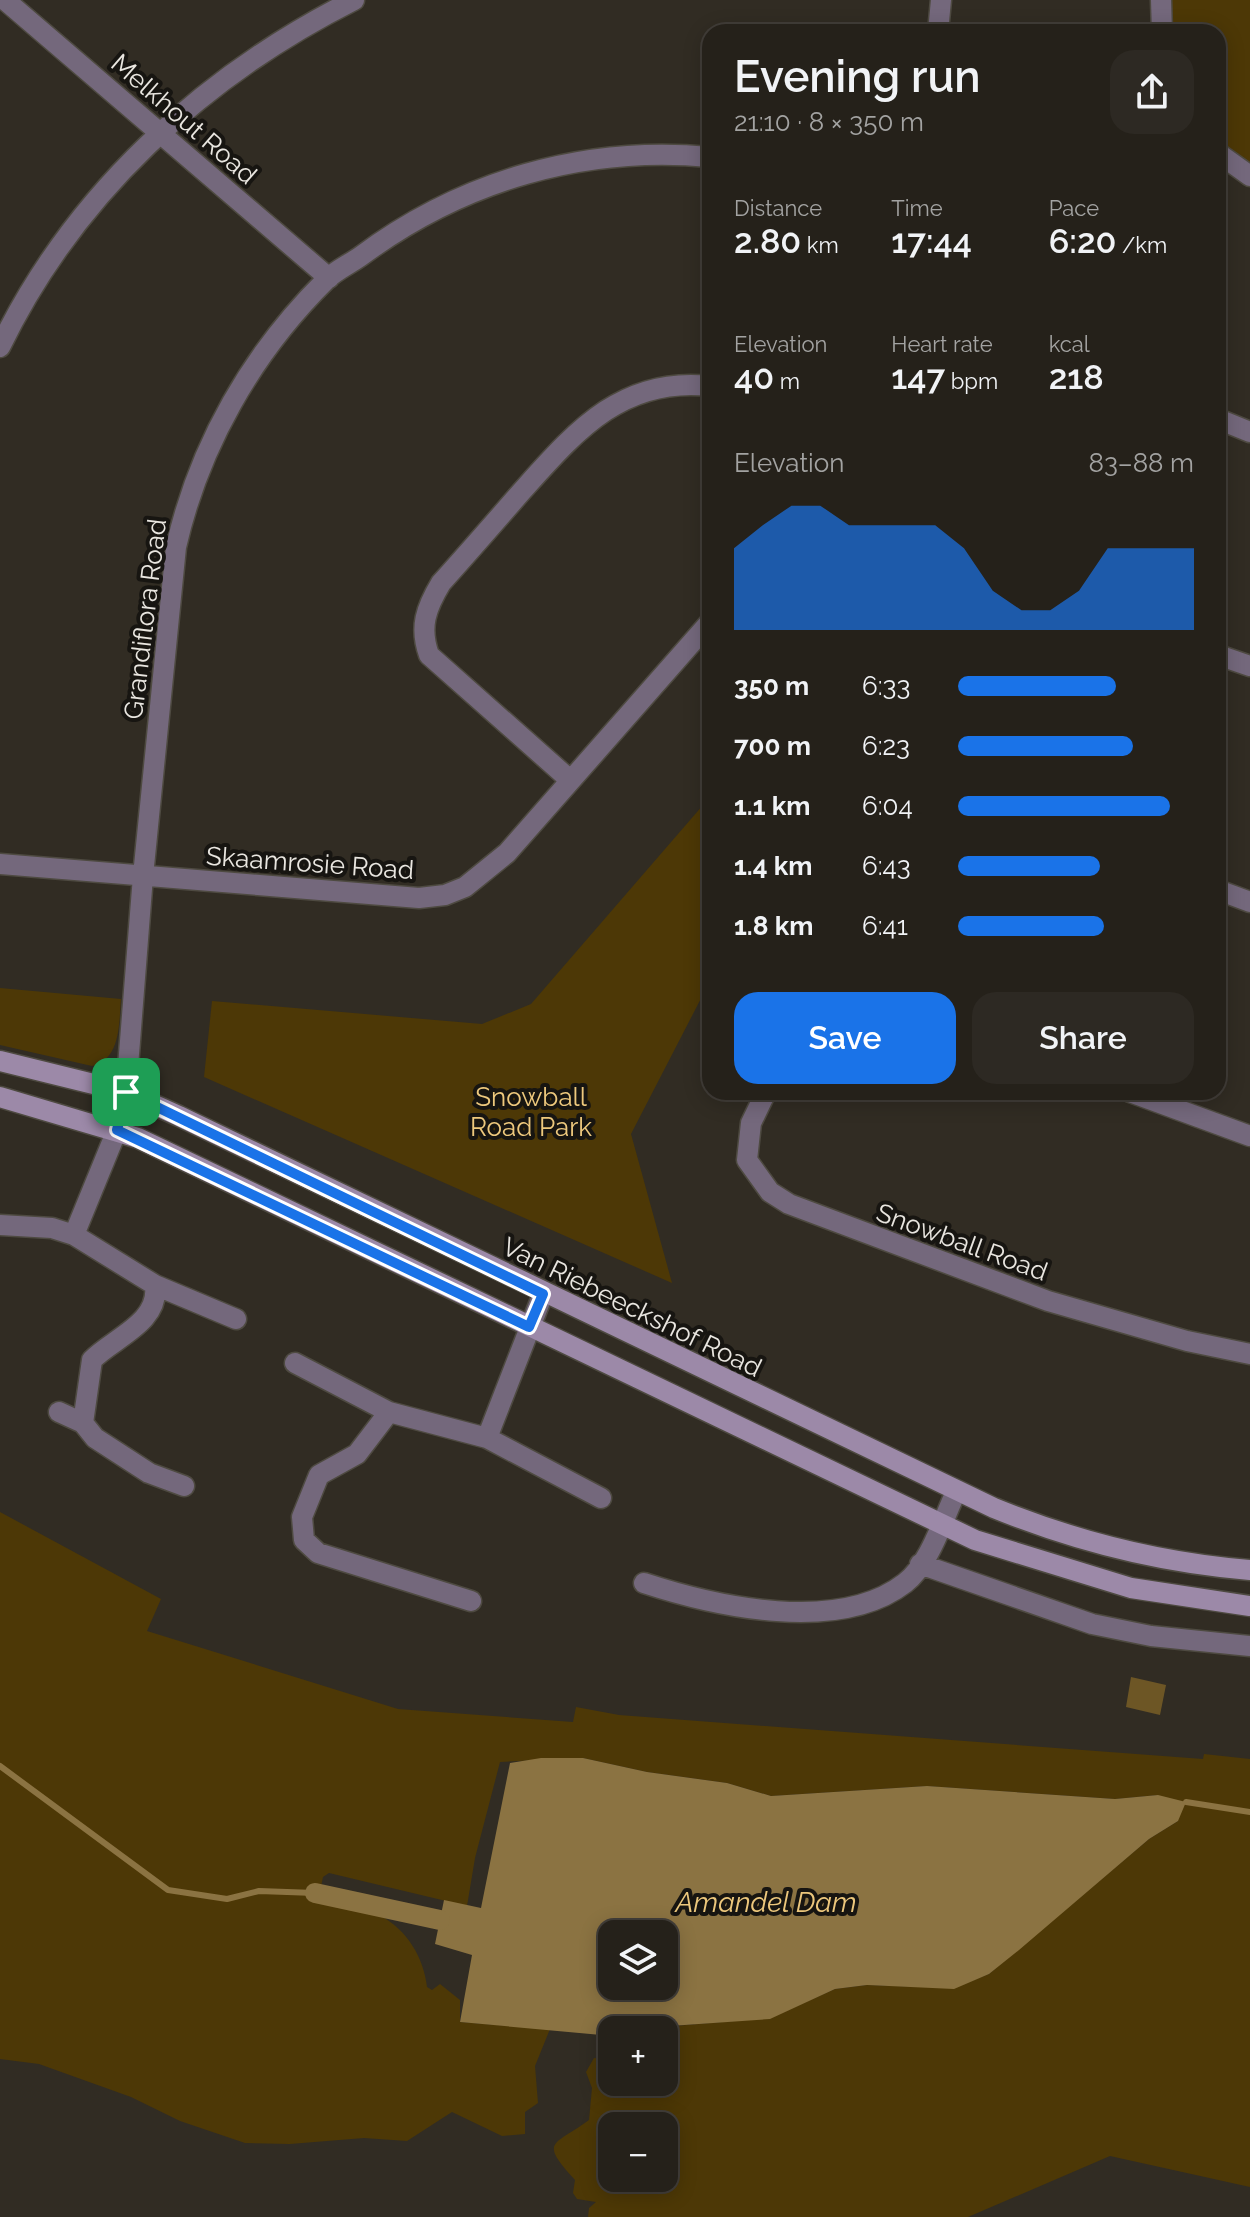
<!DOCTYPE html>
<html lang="en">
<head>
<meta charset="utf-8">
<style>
  :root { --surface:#25211a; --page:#2d2923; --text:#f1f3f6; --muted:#a3a3a2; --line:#423e39; --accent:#1a73e8 }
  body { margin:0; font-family:Raleway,sans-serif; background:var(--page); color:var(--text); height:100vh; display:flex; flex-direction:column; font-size:30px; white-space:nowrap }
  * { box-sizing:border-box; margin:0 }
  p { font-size:26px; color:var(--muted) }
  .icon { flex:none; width:44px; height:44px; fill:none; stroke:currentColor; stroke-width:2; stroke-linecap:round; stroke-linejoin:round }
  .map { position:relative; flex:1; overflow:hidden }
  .sheet { position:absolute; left:702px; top:24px; width:524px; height:1076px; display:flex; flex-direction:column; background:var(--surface); border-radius:24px; box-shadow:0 4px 20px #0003,0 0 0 2px var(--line) }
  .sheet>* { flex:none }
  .fabs { position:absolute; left:598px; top:1920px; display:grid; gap:16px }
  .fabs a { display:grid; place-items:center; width:80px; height:80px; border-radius:16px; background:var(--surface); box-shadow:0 4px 20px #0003,0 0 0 2px var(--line); font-size:40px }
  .pin { position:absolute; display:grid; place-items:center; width:68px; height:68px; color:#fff; margin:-34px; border-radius:16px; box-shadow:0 4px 12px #0006 }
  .round { display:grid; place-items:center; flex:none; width:84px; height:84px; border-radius:24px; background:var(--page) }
  .summary { display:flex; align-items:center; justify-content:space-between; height:136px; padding:0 32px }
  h1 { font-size:44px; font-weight:600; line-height:60px }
  .metrics { display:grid; grid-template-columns:repeat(3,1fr); gap:12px; height:136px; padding:8px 32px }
  .metrics div { display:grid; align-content:center }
  .metrics b { font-size:34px; font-weight:600 }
  .metrics small { font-size:22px; font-weight:400 }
  .metrics p { font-size:22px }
  .chart { height:224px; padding:16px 32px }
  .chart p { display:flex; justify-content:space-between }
  .chart svg { width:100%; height:144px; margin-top:8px; fill:var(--accent); opacity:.7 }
  .primary-button { display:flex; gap:16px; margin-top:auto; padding:16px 32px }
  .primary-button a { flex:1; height:92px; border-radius:24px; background:var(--accent); color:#fff; font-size:32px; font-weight:600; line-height:92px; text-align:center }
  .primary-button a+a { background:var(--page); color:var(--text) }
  ul { padding:0 32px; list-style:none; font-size:26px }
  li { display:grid; grid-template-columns:128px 96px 1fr; align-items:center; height:60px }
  li i { height:20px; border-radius:10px; background:var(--accent) }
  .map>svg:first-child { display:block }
</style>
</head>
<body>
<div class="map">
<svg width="1250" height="2217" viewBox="0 0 1250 2217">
  <rect width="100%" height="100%" fill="#312c23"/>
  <path fill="#4d3806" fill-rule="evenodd" d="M1171,0H1250V163L1218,139V32H1173Z
    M710,797V981L631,1134L672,1283L204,1077L212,1001L482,1024L531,1004Z
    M0,988L121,999C119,1022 121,1060 92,1066L0,1045Z
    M0,1512L161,1599L147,1631L398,1709L573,1722L576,1707L619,1715L1203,1759L1204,1754L1250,1759V2187L1110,2156L968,2217H588L589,2208L596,2202L577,2199L573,2193L575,2180C538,2140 554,2146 589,2120L592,2088L586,2072L594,2058L612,2059V2082H664V2030L639,2029L770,2018L835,1989L867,1985L954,1988L989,1974L1149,1839L1178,1821L1158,1795L1115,1799L927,1786L771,1796L727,1783L647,1772L583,1758L500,1762L475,1858L467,1906L329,1873L323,1877L320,1891C329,1893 330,1901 339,1904C353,1908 369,1909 381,1916C407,1930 424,1958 427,1987L432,1990L440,1984L460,2000V2022L550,2029L535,2066L538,2103L525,2112V2134L502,2136L452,2112L407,2141L364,2138L290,2144L245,2143L180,2121L131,2097L39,2064L0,2059ZM612,2126H664V2178H612Z"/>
  <path fill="#8b7342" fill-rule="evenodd" d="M541,1758H583L647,1772L727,1783L771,1796L927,1786L1115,1799L1158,1795L1186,1802L1178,1821L1149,1839L1019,1950L989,1974L954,1989L867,1985L835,1989L770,2019L612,2030V2036L460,2022L472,1955L435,1944L444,1900L481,1908L510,1763ZM612,1934H664V1986H612Z"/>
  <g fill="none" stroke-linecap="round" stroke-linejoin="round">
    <path stroke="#8b7342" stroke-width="6" d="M0,1766L168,1890L227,1899L259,1891L315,1893
      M1186,1802L1250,1812"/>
    <path stroke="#8b7342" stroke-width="20" d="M315,1893L440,1920"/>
  </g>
  <path fill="#6d5625" d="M1131,1677L1166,1685L1160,1715L1126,1707Z"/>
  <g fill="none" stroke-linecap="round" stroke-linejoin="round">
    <defs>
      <path id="street" d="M5,0L329,278
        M1161,0L1162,32
        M938,32L941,0
        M1218,153L1250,176
        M0,347C74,194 203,76 354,0
        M1218,419L1250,432
        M1218,655L1250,666
        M569,779L429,655C419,627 426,608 441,583C468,553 495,522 522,491C575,432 622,376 710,386
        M0,864L419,898L445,895L465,887L507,853L710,622
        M1218,890L1250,902
        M766,1092L751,1123L747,1160L770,1192L789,1204L1048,1301L1187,1341L1250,1354
        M1130,1092L1250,1136
        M0,1225L52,1228L74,1235L117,1130L126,1092L143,876L176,547C199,446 252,353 326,280C336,270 350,264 361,256C462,181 584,145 710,157
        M74,1235L155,1285L236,1319
        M295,1363L389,1412L487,1438L601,1498
        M59,1412L83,1423L95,1438L149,1473L184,1486
        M389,1412L357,1454L319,1475L302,1517L304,1540L318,1553L471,1601
        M83,1423L92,1360C113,1338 160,1323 155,1285
        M487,1438L543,1294
        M920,1564L1092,1624L1151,1636L1250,1646
        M644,1583C717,1607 839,1634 905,1583C930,1564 943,1519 956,1492"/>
      <path id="secondary" d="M0,1061L126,1092L179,1116L994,1508C1075,1541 1162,1563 1250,1570
        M0,1097L138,1138L975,1540L1131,1588L1250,1606"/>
    </defs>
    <use href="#street" stroke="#4e4a41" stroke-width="23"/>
    <use href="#secondary" stroke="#4e4a41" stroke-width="23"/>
    <use href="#street" stroke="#74687c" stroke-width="20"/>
    <use href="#secondary" stroke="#9c89a8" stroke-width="20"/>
  </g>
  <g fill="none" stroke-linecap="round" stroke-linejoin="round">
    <defs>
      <path id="route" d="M126,1092L543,1294L529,1327L117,1130Z"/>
    </defs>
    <use href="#route" stroke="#fff" stroke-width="16"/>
    <use href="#route" stroke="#1a73e8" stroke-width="10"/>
  </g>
  <g text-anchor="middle" stroke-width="8" stroke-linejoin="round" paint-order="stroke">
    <g font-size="26" fill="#e9e6e0" stroke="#171511">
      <text transform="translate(184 119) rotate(41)" y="9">Melkhout Road</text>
      <text transform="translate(145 619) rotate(-83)" y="9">Grandiflora Road</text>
      <text transform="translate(310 863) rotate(4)" y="9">Skaamrosie Road</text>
      <text transform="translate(962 1242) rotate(20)" y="9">Snowball Road</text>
      <text transform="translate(632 1307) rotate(26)" y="9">Van Riebeeckshof Road</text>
    </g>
    <g font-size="26" fill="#eec97d" stroke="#171511">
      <text x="531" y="1106">Snowball<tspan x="531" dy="30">Road Park</tspan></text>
    </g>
    <g font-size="28" font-style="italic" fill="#ecc77c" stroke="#171511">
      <text x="766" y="1912">Amandel Dam</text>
    </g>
  </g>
</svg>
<div class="fabs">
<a><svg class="icon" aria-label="layers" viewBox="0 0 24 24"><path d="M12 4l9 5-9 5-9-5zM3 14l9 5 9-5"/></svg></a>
<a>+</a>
<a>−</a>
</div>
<div class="pin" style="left:126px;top:1092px;background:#1e9e55"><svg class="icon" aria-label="arrive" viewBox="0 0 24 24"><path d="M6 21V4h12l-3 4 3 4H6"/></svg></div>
<section class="sheet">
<div class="summary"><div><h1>Evening run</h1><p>21:10 · 8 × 350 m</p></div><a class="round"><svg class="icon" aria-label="share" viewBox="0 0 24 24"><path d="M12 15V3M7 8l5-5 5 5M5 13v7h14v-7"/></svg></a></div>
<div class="metrics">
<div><p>Distance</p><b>2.80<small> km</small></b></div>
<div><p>Time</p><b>17:44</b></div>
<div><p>Pace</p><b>6:20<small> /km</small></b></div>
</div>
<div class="metrics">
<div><p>Elevation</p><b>40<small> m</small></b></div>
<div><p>Heart rate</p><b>147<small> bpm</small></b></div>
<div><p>kcal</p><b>218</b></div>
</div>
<div class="chart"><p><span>Elevation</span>83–88 m</p>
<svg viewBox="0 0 160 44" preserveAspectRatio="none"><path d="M0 44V19L10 12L20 6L30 6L40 12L50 12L60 12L70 12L80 19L90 32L100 38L110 38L120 32L130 19L140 19L150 19L160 19V44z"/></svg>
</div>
<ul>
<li><b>350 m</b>6:33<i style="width:67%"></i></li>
<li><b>700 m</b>6:23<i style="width:74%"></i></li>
<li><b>1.1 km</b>6:04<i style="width:90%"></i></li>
<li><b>1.4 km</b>6:43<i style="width:60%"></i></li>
<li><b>1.8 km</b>6:41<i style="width:62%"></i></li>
</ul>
<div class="primary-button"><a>Save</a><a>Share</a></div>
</section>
</div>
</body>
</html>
